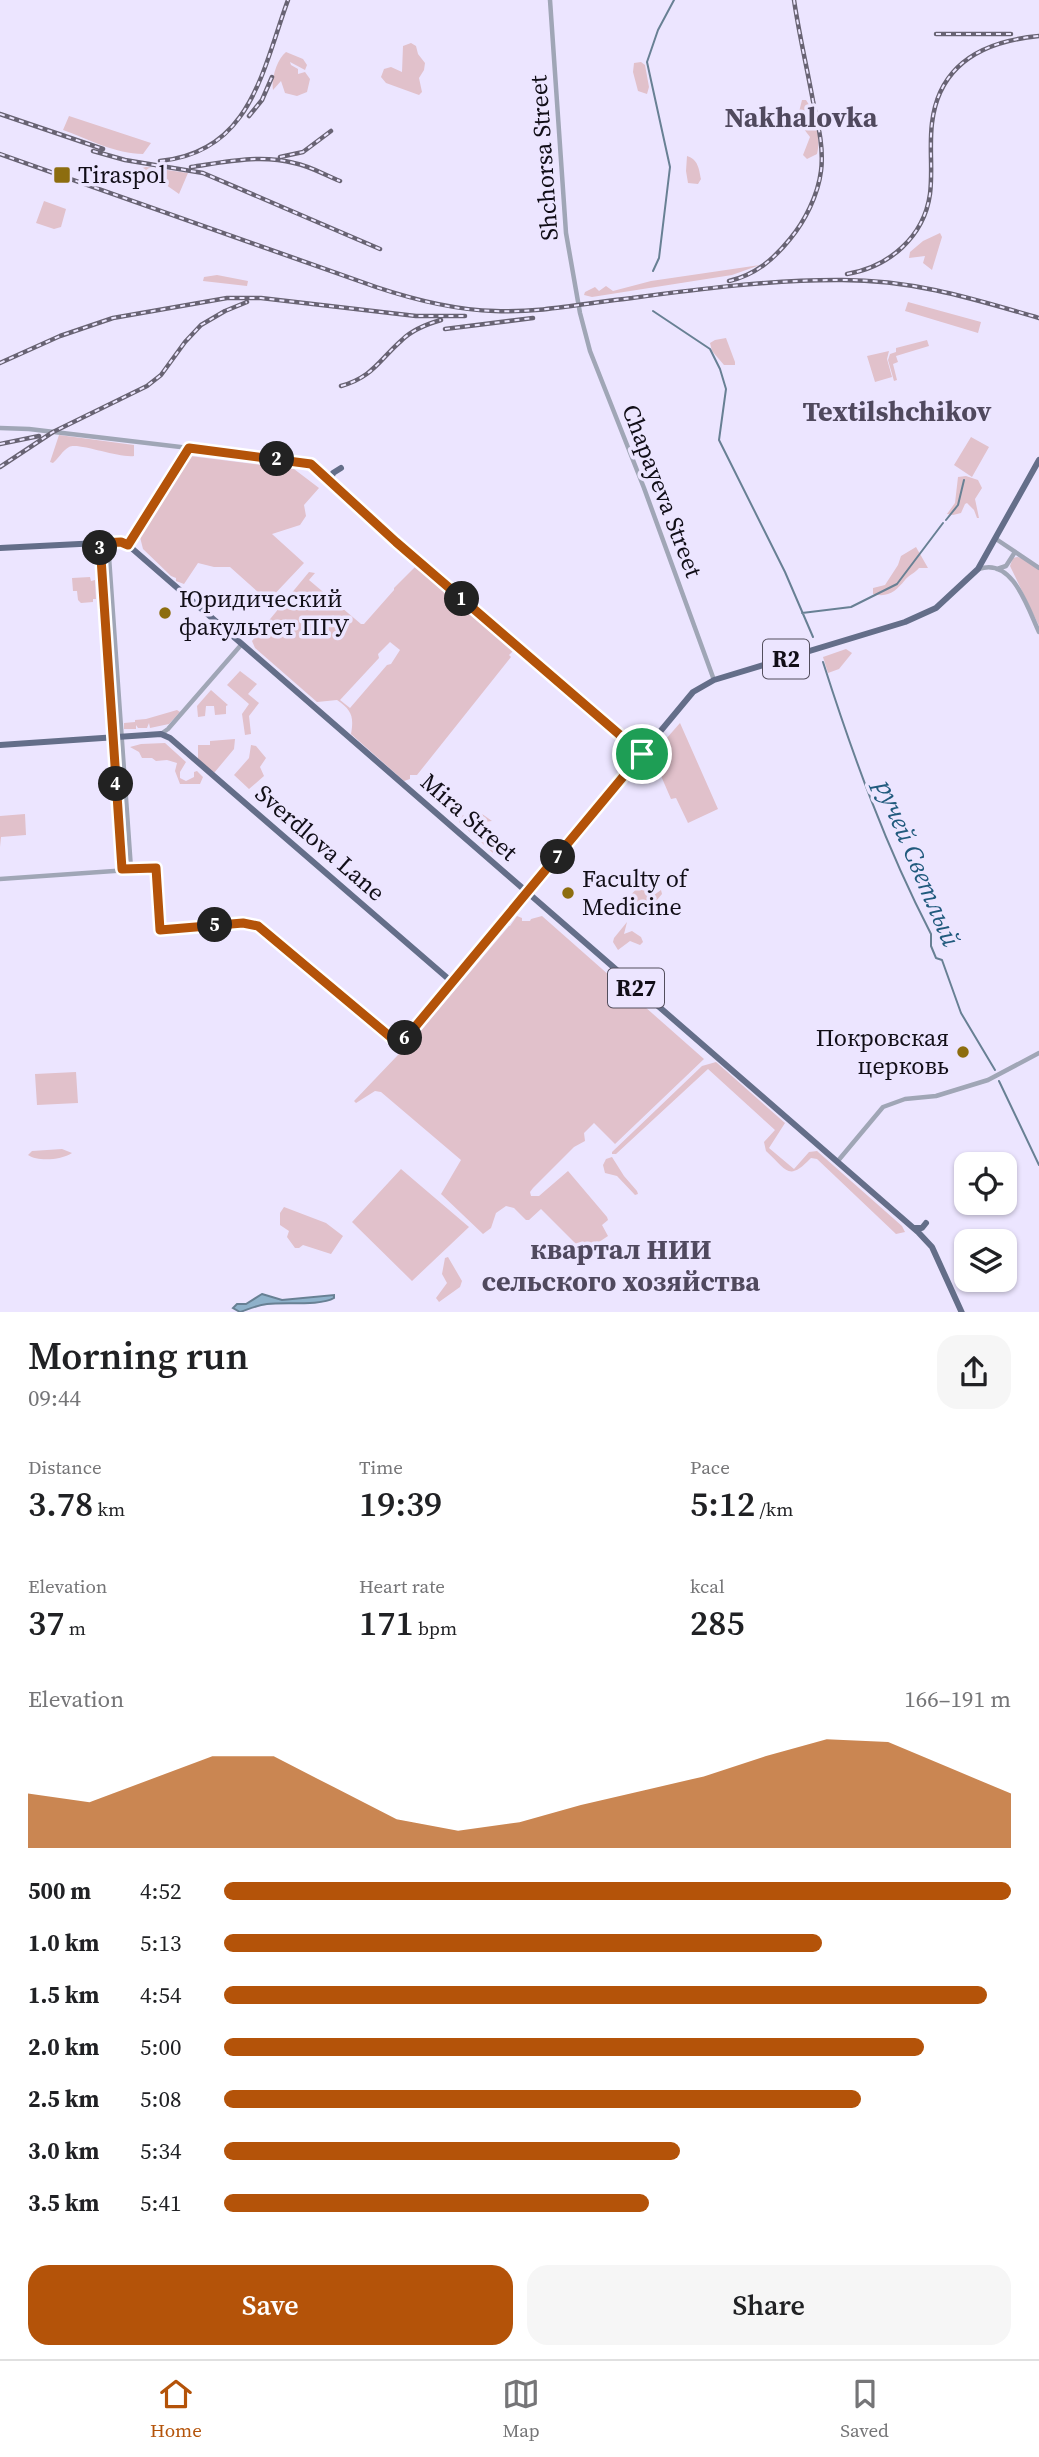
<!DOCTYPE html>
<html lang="en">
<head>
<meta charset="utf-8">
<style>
  :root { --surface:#fff; --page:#f6f6f6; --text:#202124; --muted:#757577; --line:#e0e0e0; --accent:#b45309 }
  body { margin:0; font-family:"Source Serif 4",serif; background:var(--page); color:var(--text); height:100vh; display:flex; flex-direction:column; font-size:26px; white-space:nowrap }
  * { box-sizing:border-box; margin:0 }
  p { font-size:23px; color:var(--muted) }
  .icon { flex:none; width:38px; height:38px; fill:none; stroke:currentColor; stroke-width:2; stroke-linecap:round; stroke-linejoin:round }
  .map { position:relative; height:1312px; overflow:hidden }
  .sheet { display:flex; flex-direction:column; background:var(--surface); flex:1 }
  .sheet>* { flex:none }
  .controls { position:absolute; left:954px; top:1152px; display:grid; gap:14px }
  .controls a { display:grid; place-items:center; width:63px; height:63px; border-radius:14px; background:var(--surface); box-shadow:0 2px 5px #0004; font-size:35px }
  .pin { position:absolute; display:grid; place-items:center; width:60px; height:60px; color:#fff; margin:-30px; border:4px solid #fff; border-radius:50%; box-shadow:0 2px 7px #0007 }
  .km { position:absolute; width:35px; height:35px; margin:-18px; border-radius:50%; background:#222; color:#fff; font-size:19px; line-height:35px; text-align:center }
  .round { display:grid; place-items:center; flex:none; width:74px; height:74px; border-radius:21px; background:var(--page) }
  .summary { display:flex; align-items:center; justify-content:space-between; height:119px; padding:0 28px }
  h1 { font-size:38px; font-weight:600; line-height:52px }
  .figures { display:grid; grid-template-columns:repeat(3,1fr); gap:10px; height:119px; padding:7px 28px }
  .figures div { display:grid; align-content:center }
  .figures b { font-size:35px; font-weight:600 }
  .figures small { font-size:19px; font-weight:400 }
  .figures p { font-size:19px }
  .chart { height:196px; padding:14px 28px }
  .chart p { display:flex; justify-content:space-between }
  .chart svg { width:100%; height:126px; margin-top:7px; fill:var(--accent); opacity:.7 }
  .button { display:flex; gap:14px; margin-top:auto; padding:14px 28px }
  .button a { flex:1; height:80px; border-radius:21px; background:var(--accent); color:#fff; font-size:28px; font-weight:600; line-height:80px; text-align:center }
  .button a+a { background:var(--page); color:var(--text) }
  ul { padding:0 28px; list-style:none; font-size:23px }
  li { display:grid; grid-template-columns:112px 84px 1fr; align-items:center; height:52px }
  li i { height:18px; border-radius:9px; background:var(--accent) }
  .tab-bar { display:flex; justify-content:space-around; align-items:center; height:98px; border-top:2px solid var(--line); background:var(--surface); font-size:19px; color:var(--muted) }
  .tab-bar a { display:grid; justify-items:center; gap:4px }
  .tab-bar .on { color:var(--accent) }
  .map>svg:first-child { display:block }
</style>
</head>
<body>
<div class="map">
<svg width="1039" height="1313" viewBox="0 0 1039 1313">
  <rect width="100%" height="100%" fill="#ece5ff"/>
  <path fill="#e1c1cb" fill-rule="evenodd" d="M411,43L416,46L418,54L425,63L424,70L419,78L422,92L419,95L386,83L381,77L384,69L391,67L402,72L403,46Z
    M286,52L303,59L307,65L305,70L290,62L291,65L298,69V74L305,72L310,79L307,92L297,96L285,93L281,81L273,90C271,79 277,59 286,52Z
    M641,62L645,65L649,87L647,94L638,91L633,72L634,63Z
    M802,100H806C816,114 821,138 817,154L807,159L803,155L810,137L797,120Z
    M69,116L151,143L143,154C116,154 88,139 63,130Z
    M687,156C698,159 699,169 701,179L698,184L688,183L686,171Z
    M146,167L188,173L179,194L142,168Z
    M44,201L66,209L61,227L54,229L36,223Z
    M940,233L942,237L932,270L923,263L925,256L909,258L910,252L923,241Z
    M760,265L732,275L592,297L584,295L585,292L595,287L599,291L606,286L613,291L651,281Z
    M217,275L248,281L247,286L203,281L204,277Z
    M908,302L981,322L978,333L905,311Z
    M726,338L735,362V365H724L712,351L710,343L715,340Z
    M927,340L929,346L896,356L898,362L893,364L897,380L894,381L888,360L890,354L896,352V348Z
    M889,351L887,359L892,377L875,382L867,356Z
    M59,435L134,445V456C117,458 78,442 69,447C63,450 58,459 53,463L50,462Z
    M971,437L989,447L972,477L954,465Z
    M190,456L294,469L319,488L304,505L306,516L300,525L272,534L304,563L268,601L230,567H214L198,563L184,584L176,581V578L171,576L143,549L139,533Z
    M966,476L978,480L982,488L975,499L979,518H977L974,510L967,503L965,504L961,513L953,515L947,514L955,503L958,477Z
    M916,547L928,568H919C915,573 909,575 905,580C896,591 888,598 873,594V588L885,585L898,565L901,556Z
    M1017,557L1022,558L1039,569V626L1010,566L1013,558Z
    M416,566L514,650L509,655L511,657L417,775H410V779L404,781L351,734C354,717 352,710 337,700L317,702L255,648L252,641L309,572L315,573L309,580L361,624H364L394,590V588ZM390,642L400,650L391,664L387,665L350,708L340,700L379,658L378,654Z
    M90,577L91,581L95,580L96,599H93V602L81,603L78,600L77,591H73L72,578Z
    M112,613L120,730H114L106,614Z
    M846,649L852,653L839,669L828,673L823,657Z
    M240,671L257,684L248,694L259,703L249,716L251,734L245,735L242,714L249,704L227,685Z
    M211,690L228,705L226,706V714L215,715L214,706H206L205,716L198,717L197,706Z
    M177,710L180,712L169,724L150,728L149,723L147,728H138L136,725V729H124V723L135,722V720L146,719Z
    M680,723L718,809L688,823L676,798L671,799L652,755Z
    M235,739L234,749L214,773L198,760V745H210V741Z
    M165,743L186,762L180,772V778L186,781L194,777V772L197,771L203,777L200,784H180L175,771L177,763L167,760L156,761L152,758H142L139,752L130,747L141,744Z
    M251,745L256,746L266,758L260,767L264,776L249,789L234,775L249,758Z
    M478,811L492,821L483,822L480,826L491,838L493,853L459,822L463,815L469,820Z
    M25,814L26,835L1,837L0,847V816Z
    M642,883L646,884L645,893L654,895L661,890L662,894L645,914L640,916V903H633L625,901Z
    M517,916L522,918V921H530L531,919L542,916L704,1059L615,1144L594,1123L584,1133L585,1141L574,1147L533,1188L530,1192L531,1196H539L568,1171L607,1217L608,1220L602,1225L608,1236L584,1252L541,1209L529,1220H526L514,1208L506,1206L496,1213L491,1228L483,1234L441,1194L461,1160L381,1092L375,1091L356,1103L354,1101L418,1034L509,926H510Z
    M627,922L624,934L632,931L641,937L643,942L640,945L630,941L618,950L613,942L614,938Z
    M716,1062L785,1123L769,1148L794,1169L809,1152L817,1151L902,1226L905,1232L896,1234L817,1159L811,1158C788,1182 787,1170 766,1151L764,1142L775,1130L708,1069L616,1154H612V1152L702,1066Z
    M76,1072L78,1103L37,1105L35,1074Z
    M62,1149L72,1153C61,1160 38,1162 28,1155L32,1151Z
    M612,1157L624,1176L637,1191L638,1194L635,1195L617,1176L605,1173L603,1165L606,1159Z
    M401,1169L469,1227L412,1281L352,1222Z
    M284,1207L326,1223L343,1236L331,1254L303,1245L299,1248H295L287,1237L289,1231L280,1225V1213Z
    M448,1257L462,1281L460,1287L439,1302L436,1298L447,1283L442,1274L445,1258Z"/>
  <path fill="#8eb1ca" stroke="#688094" stroke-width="2" d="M262,1294L282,1300L334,1295V1298C321,1306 284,1302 267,1304C258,1305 249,1309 240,1312L233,1308L237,1304H246Z"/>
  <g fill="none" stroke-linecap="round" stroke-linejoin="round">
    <path stroke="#688094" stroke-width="2" d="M653,271L659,258L670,167L647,62L658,30L674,0
      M653,311L710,349L720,369L726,389L719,440L785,572L813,637
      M946,520L958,505L964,480
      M802,613L851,607L897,584L943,523
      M823,662C853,756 886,847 931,934V946L936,958L942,960L961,1013L995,1070
      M999,1081L1039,1165"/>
    <path stroke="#a0a6b6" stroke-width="4.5" d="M550,0L566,233L580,313L590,351L644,488L714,680
      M0,428L29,429L189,448
      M996,539L1039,568
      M100,543L122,869
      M108,543L131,869
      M979,569C1013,557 1028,609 1039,632
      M997,569L1006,566L1015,552
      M161,734L168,729L241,645
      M0,879L157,868L160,930L243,923L258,926L400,1045L452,982
      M837,1162L883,1107L905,1099L936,1096L988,1080L1039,1053"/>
    <path stroke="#646e89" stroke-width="6" d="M330,482L333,473L341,468
      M128,545L189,448L311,464L395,542L642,754
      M0,548L119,542L128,545L918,1232L932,1247L962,1313
      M0,745L161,734L170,738L452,982L693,692L714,680L905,622L936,608L978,569L1039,460
      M915,1228H922L926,1223"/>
    <defs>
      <path id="rail" d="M936,34H1011
        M0,114L103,149
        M249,116L262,100L272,77
        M93,151L125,160L203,173L380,249
        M0,154L376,287C415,300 454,310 495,311C541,313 586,303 632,298C699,289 769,280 837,280C910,279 971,298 1039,318
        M280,157L303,152L331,131
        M160,161C251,152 262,71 288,0
        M191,167C225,162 260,154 294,163C310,166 325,175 340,181
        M847,274C889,267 924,237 930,194C933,170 929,147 932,123C939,63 985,41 1039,36
        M729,281C755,275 773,260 790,239C805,221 818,195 821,171C824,148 818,124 813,101C807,68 799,34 794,0
        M445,329L533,318
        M0,363L60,336L113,318L227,298H261L416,316H465
        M341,386C373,377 379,360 402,340C412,330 427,324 441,320
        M0,444L39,436
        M0,467L53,432L147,386L161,375L185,342L201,325L225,311L247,302"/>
    </defs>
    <use href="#rail" stroke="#686373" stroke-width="4.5"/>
    <use href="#rail" stroke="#ece5ff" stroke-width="2" stroke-dasharray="5" stroke-linecap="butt"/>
  </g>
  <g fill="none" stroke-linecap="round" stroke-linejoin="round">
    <defs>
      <path id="route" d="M189,448L311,464L396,542L642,754L400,1045L258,926L243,923L160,930L156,868L122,869L100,543L121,542L128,545Z"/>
    </defs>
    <use href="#route" stroke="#fff" stroke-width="14"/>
    <use href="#route" stroke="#b45309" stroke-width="9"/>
  </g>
  <g fill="#8d6d0f" stroke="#ece5ff" stroke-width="2.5">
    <rect x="53" y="166" width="18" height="18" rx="3.5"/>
    <circle cx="165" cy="613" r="7"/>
    <circle cx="568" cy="893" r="7"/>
    <circle cx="963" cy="1052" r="7"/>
  </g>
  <g text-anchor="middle" stroke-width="7" stroke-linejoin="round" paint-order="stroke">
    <g fill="#ece5ff" stroke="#534e5d" stroke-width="2">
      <rect x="763" y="639.5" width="46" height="39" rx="5"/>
      <rect x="608" y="968.5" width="56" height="39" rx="5"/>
    </g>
    <g font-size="23" font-weight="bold" fill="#110e17">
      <text x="786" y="667">R2</text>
      <text x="636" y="996">R27</text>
    </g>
    <g font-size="24" fill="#110e17" stroke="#ece5ff">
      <text transform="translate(544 158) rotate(-94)" y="8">Shchorsa Street</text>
      <text transform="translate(662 491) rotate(69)" y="8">Chapayeva Street</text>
      <text transform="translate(469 817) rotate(41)" y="8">Mira Street</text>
      <text transform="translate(320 843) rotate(41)" y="8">Sverdlova Lane</text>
    </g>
    <g font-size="24" fill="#110e17" stroke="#ece5ff" text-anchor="start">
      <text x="78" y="183">Tiraspol</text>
      <text x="179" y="607">Юридический<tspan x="179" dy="28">факультет ПГУ</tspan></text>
      <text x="582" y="887">Faculty of<tspan x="582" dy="28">Medicine</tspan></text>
      <text x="949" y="1046" text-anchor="end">Покровская<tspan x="949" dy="28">церковь</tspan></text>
    </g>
    <g font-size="26" font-style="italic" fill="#205a7d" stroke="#ece5ff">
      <text transform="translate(918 863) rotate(67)" y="9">ручей Светлый</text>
    </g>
    <g font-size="28" font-weight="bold" fill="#50495e" stroke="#ece5ff">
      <text x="801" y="127">Nakhalovka</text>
      <text x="897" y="421">Textilshchikov</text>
      <text x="621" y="1259">квартал НИИ<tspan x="621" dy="32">сельского хозяйства</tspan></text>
    </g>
  </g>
</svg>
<div class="controls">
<a><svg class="icon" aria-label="locate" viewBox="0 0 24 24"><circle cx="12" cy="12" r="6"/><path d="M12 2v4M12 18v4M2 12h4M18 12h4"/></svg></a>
<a><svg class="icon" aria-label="layers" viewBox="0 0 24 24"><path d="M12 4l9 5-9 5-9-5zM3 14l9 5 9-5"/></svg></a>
</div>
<div class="pin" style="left:642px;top:754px;background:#1e9e55"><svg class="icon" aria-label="arrive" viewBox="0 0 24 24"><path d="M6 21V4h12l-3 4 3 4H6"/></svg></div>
<b class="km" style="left:462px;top:599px">1</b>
<b class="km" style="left:277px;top:459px">2</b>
<b class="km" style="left:100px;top:548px">3</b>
<b class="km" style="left:116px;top:784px">4</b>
<b class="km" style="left:215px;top:925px">5</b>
<b class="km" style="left:405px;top:1038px">6</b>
<b class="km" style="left:558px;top:857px">7</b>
</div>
<section class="sheet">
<div class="summary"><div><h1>Morning run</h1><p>09:44</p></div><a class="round"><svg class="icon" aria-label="share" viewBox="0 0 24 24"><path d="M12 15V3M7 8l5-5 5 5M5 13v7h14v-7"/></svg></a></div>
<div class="figures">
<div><p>Distance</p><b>3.78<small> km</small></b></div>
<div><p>Time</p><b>19:39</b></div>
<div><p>Pace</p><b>5:12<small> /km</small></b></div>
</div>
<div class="figures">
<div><p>Elevation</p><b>37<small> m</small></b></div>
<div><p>Heart rate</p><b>171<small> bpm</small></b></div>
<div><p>kcal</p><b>285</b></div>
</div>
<div class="chart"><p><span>Elevation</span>166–191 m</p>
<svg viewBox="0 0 160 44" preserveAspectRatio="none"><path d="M0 44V25L10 28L20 20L30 12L40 12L50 23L60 34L70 38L80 35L90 29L100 24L110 19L120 12L130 6L140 7L150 16L160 25V44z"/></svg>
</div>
<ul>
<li><b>500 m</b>4:52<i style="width:100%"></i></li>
<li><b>1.0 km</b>5:13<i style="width:76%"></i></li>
<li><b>1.5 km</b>4:54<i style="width:97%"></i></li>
<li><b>2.0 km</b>5:00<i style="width:89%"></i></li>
<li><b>2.5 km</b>5:08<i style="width:81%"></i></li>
<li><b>3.0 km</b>5:34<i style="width:58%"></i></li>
<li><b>3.5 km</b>5:41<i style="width:54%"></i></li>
</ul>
<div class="button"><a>Save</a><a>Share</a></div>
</section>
<nav class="tab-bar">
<a class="on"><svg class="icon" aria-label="home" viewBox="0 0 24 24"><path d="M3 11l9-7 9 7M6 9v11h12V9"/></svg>Home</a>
<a><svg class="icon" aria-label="map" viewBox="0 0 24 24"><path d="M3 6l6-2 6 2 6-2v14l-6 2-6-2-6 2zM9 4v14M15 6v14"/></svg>Map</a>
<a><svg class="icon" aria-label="saved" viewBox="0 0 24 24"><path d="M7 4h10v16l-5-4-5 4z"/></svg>Saved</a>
</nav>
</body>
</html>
